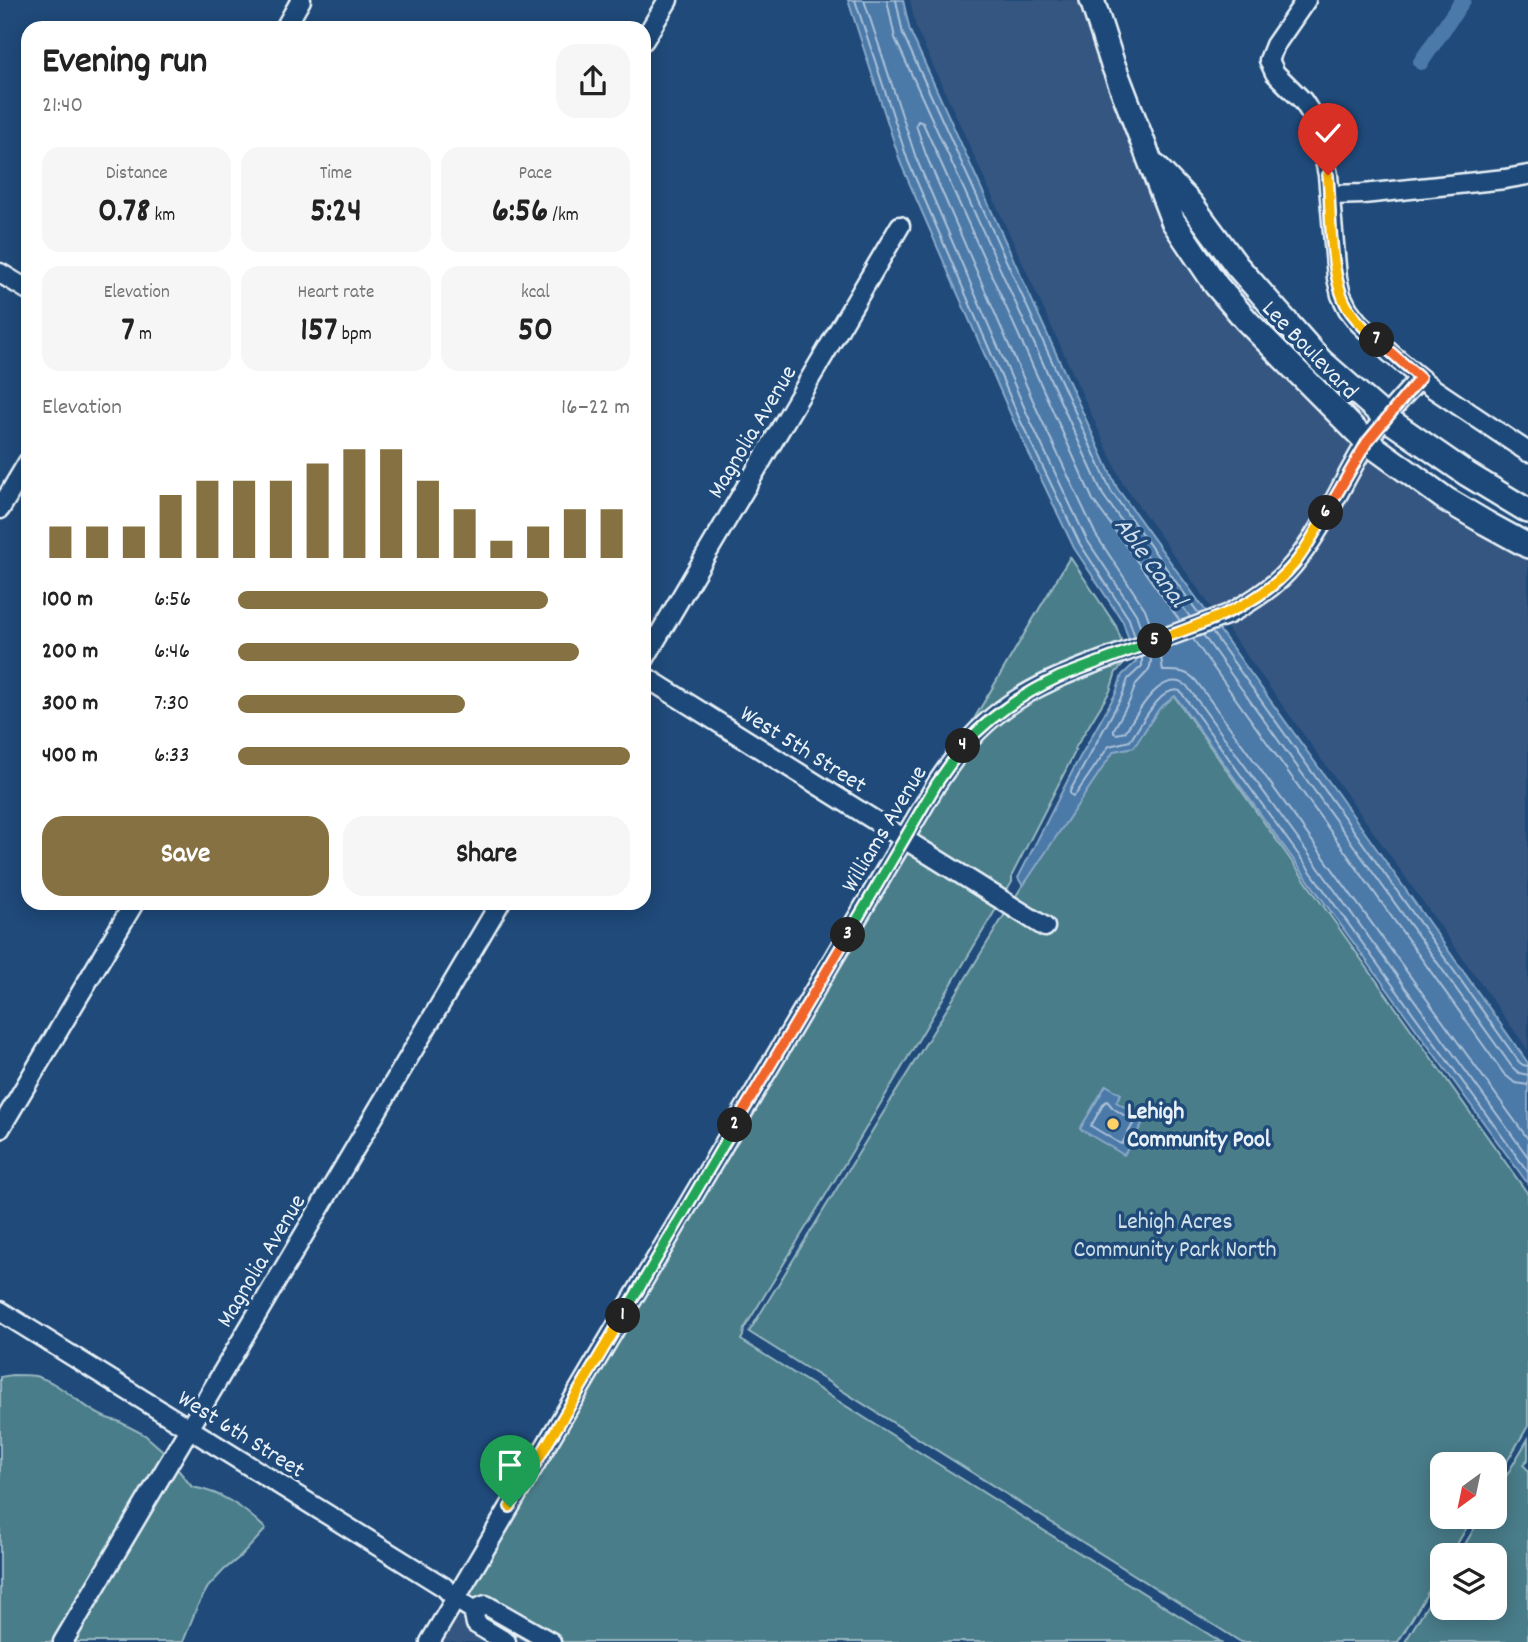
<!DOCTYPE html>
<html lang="en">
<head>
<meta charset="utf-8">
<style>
  :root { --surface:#fff; --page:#f6f6f6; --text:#222; --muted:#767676; --accent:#857141 }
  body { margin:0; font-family:Dekko,sans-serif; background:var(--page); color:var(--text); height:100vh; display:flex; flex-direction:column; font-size:26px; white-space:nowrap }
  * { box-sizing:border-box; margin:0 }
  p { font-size:23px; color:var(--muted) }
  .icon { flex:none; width:38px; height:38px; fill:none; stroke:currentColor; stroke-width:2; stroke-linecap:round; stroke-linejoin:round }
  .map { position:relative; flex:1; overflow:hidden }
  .panel { position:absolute; left:21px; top:21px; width:630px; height:889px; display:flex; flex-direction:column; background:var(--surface); border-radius:21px; box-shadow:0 4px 18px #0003 }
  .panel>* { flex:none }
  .needle { width:46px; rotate:213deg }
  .tools { position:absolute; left:1430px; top:1452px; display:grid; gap:14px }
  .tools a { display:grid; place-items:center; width:77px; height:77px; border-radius:14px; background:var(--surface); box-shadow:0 4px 18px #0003; font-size:35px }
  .pin { position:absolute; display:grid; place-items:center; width:60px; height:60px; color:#fff; margin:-72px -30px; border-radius:50% 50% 50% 0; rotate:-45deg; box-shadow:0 0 7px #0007 }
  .pin .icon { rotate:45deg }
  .km { position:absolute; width:35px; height:35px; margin:-18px; border-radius:50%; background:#222; color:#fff; font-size:19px; line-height:35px; text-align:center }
  .round { display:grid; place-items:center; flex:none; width:74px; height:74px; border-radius:21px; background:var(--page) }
  .headline { display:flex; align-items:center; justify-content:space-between; height:119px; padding:0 21px }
  h1 { font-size:38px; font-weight:800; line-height:52px }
  .metrics { display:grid; grid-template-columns:repeat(3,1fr); gap:10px; height:119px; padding:7px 21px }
  .metrics div { display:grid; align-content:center; border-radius:18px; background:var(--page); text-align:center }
  .metrics b { font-size:35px; font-weight:800 }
  .metrics small { font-size:19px; font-weight:400 }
  .metrics p { font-size:19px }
  .chart { height:196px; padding:14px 21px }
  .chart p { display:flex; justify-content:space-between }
  .chart svg { width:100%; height:126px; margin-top:7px; stroke:var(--accent); stroke-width:6 }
  .primary-button { display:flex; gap:14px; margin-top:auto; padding:14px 21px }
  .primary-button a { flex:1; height:80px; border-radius:21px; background:var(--accent); color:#fff; font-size:28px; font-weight:800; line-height:80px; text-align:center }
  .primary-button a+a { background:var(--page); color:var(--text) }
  ul { padding:0 21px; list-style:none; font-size:23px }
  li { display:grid; grid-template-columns:112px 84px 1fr; align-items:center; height:52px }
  li i { height:18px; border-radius:9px; background:var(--accent) }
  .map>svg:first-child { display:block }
</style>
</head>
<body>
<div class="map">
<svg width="1528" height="1642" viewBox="0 0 1528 1642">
  <rect width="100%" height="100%" fill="#1f4a7a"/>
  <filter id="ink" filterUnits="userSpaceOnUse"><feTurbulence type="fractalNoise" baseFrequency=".0143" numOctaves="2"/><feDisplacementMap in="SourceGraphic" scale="14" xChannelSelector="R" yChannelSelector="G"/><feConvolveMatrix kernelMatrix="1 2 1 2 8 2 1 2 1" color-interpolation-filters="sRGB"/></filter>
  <g filter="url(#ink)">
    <path fill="#365680" d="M910,0H1083L1166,225L1356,445L1299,544L1287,560L1273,575L1244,596L1226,606L1214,611L1123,484L916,28Z
      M1369,454L1528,555V1050L1345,792L1224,624L1225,625L1238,619L1252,610Z
      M463,1601L528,1642H439Z"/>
    <path fill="#487d8a" stroke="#98b7c1" stroke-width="2" d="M1070,557L1116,626L1123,645L968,729Z
      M1128,660L1116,672L1110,691L1074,750H1076L1012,875V882L850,1155L744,1329L743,1336L741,1340L1221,1642H528L463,1601L944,787C951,777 958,765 966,756C990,725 1025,701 1061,685C1083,675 1106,668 1128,660Z
      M1155,669L1528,1194V1426L1495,1482L1494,1465H1442V1517H1473L1450,1556H1442V1569L1398,1642H1241L749,1332Z
      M12,1375C19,1375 28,1375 35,1376C65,1383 89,1417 118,1421L145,1435L162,1450L192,1487C222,1492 244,1508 266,1529L241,1556L224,1570L208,1587L197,1607L183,1642H0V1377Z
      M1528,1439V1459L1523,1465L1528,1470V1642H1405L1442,1581V1608H1494V1556H1458L1481,1517H1494L1495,1495Z"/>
    <path fill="#4c79a8" stroke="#8aa9c8" stroke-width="2" d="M848,0H903L910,31L1117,488L1340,797L1528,1063V1184L1175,696L1159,709L1134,747L1114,751L1023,886L1018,878L1075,766L1116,693L1122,675L1136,662L1123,622L1074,548L1014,422L901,164Z
      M1106,1085L1121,1094L1116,1102L1145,1119L1124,1155L1080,1129Z"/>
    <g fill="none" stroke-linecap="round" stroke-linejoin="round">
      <path stroke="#aac1d8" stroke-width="2" d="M855,0L908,161L1020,420L1080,544L1129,619L1135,637
        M864,0L916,158L1028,416L1087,540L1136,614L1143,634
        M887,0L895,38L1103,495L1190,617
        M896,0L903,34L1111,491L1199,614
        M1153,631L1145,609L1096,535L1038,412L926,155L916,125L918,121L923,123L1093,500L1180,621
        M1212,632L1519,1062L1523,1065L1528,1066
        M1203,635L1512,1067L1519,1073L1528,1075
        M1193,639L1504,1074L1515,1083L1528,1085
        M1160,651L1163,671C1177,671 1187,670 1197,682L1528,1139
        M1150,654L1151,662L1149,670L1136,684L1130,700L1114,729V733L1117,734L1125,732C1137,714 1161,667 1187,686L1528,1157
        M1142,657V666L1128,679L1122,696L1070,791V794L1073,796L1076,794L1109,746L1130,741C1140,727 1161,684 1180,691L1528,1172
        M1107,1101L1113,1108L1134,1122L1122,1144L1119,1143L1091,1126L1104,1103Z"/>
      <path stroke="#4c79a8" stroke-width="16" d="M1421,62L1463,0"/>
      <defs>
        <path id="minor" d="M1306,0L1275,45L1269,60L1275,73L1303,101L1312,115L1319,132L1328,175L1337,278L1341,295L1348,309L1358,322L1390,353L1431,387L1528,452
          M285,28L301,0
          M644,40L668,0
          M1330,195L1363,194L1505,179L1528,175
          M0,273L28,290
          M0,509L28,462
          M644,660L900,226
          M644,676L1045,927
          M0,1129L134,903
          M0,1311L444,1587L456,1599L473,1610L476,1624L506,1642
          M473,1610L486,1605L551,1642
          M63,1642L500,903
          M430,1642L937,783C954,758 970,736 993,717C1033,683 1084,667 1133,649C1165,638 1197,626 1229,614C1252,601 1276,586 1293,565C1323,530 1341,484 1365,445C1380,421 1401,399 1420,378"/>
        <path id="major" d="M1092,0L1112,62L1173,221L1216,285L1247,321L1367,442L1447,500L1486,523L1528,546
          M1156,167L1192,205L1237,266L1321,361L1386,418L1467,474L1528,511"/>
      </defs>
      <use href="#minor" stroke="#e8f1f8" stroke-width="23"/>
      <use href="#major" stroke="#e8f1f8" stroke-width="28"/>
      <use href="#minor" stroke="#1f4a7a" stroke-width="18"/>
      <use href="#major" stroke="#1f4a7a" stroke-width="23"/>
    </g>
  </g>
  <g fill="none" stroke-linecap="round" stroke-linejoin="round" filter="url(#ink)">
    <defs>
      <path id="split-1" d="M510,1507L623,1316"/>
      <path id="split-2" d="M623,1316L735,1125"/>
      <path id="split-3" d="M735,1125L848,935"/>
      <path id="split-4" d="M848,935L937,783L963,746"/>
      <path id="split-5" d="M963,746C990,716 1023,694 1059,677L1155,641"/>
      <path id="split-6" d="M1155,641C1206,622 1259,607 1295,563C1307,548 1316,530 1326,513"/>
      <path id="split-7" d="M1326,513L1367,442L1420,378L1377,340"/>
      <path id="split-8" d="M1328,175C1331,211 1329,278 1348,308C1356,321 1367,330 1377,340"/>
    </defs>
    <use href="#split-1" stroke="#fff" stroke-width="14"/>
    <use href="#split-2" stroke="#fff" stroke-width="14"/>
    <use href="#split-3" stroke="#fff" stroke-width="14"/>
    <use href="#split-4" stroke="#fff" stroke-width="14"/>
    <use href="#split-5" stroke="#fff" stroke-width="14"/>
    <use href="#split-6" stroke="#fff" stroke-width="14"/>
    <use href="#split-7" stroke="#fff" stroke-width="14"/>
    <use href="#split-8" stroke="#fff" stroke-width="14"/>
    <use href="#split-1" stroke="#f5b400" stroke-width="9"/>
    <use href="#split-2" stroke="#22a559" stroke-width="9"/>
    <use href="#split-3" stroke="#f0652b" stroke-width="9"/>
    <use href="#split-4" stroke="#22a559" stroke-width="9"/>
    <use href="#split-5" stroke="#22a559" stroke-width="9"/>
    <use href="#split-6" stroke="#f5b400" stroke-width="9"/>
    <use href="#split-7" stroke="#f0652b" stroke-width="9"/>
    <use href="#split-8" stroke="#f5b400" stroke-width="9"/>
  </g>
  <circle fill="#ffd166" stroke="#1f4a7a" stroke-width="2.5" cx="1113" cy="1124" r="7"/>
  <g text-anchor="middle" stroke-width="7" stroke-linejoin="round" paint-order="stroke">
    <g font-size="24" fill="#e8f1f8" stroke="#1f4a7a">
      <text transform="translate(1311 349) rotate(46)" y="8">Lee Boulevard</text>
      <text transform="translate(751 431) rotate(-59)" y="8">Magnolia Avenue</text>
      <text transform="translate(804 748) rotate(32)" y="8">West 5th Street</text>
      <text transform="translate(883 828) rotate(-59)" y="8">Williams Avenue</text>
      <text transform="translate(260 1260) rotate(-59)" y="8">Magnolia Avenue</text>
      <text transform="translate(242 1433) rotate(32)" y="8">West 6th Street</text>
    </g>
    <g font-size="24" font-weight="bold" fill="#e8f1f8" stroke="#1f4a7a" text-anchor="start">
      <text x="1127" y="1118">Lehigh<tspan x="1127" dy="28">Community Pool</tspan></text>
    </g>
    <g font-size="24" fill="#d0e0e8" stroke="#1f4a7a">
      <text x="1175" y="1228">Lehigh Acres<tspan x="1175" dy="28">Community Park North</tspan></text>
    </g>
    <g font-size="26" font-style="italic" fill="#d1dfec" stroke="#1f4a7a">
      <text transform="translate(1152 561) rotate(54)" y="9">Able Canal</text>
    </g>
  </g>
</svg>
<div class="tools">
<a><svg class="needle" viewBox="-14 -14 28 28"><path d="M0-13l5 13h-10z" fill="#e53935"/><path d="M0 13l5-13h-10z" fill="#767676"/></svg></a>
<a><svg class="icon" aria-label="layers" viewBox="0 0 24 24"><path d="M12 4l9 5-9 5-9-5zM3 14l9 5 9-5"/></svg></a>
</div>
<div class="pin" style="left:510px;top:1507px;background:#1e9e55"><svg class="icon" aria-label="arrive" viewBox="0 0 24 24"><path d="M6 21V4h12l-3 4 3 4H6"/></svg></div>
<div class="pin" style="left:1328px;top:175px;background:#d93025"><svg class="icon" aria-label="check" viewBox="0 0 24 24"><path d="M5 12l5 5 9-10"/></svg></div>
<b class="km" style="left:623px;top:1316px">1</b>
<b class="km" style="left:735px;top:1125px">2</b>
<b class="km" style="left:848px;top:935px">3</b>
<b class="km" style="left:963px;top:746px">4</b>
<b class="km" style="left:1155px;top:641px">5</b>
<b class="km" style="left:1326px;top:513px">6</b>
<b class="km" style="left:1377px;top:340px">7</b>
<section class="panel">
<div class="headline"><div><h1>Evening run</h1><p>21:40</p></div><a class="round"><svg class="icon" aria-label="share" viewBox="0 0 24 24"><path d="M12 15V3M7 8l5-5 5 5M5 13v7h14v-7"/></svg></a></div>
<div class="metrics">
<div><p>Distance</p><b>0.78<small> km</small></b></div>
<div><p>Time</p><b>5:24</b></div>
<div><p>Pace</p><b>6:56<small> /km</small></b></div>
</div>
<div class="metrics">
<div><p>Elevation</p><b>7<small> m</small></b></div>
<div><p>Heart rate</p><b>157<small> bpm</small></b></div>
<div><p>kcal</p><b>50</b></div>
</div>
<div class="chart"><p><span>Elevation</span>16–22 m</p>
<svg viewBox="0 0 160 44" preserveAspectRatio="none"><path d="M5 44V33M15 44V33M25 44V33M35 44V22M45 44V17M55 44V17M65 44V17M75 44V11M85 44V6M95 44V6M105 44V17M115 44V27M125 44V38M135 44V33M145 44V27M155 44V27"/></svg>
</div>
<ul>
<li><b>100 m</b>6:56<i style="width:79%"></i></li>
<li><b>200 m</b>6:46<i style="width:87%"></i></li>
<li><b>300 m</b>7:30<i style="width:58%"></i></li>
<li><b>400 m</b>6:33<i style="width:100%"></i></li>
</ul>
<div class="primary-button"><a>Save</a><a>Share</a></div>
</section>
</div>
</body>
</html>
